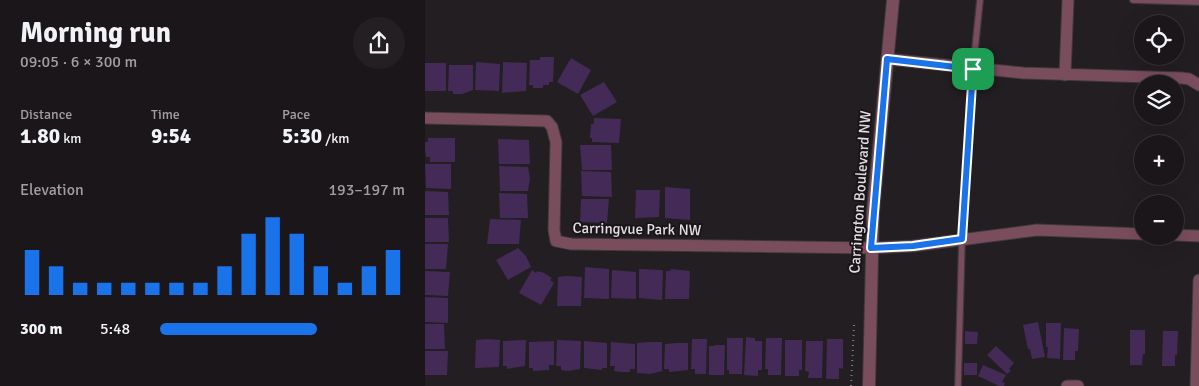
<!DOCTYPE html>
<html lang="en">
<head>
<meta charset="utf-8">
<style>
  :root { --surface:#1a161a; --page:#231f23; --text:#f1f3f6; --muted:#9f9fa2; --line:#383539; --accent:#1a73e8 }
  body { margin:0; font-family:Signika,sans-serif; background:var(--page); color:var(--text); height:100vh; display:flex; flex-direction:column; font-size:19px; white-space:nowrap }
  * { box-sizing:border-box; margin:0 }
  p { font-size:16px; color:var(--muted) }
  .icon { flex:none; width:28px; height:28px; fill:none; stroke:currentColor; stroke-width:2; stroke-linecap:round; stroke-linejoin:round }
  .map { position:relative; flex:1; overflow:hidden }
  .sheet { display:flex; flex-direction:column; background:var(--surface); width:425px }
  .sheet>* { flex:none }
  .tools { position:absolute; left:709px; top:15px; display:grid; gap:10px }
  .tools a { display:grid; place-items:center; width:50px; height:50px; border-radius:50%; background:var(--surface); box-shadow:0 5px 20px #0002,0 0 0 1px var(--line); font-size:25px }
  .pin { position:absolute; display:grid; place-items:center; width:42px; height:42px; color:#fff; margin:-21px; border-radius:10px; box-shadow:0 2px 8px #0006 }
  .round { display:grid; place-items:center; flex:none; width:52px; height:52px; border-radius:26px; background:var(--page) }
  .summary { display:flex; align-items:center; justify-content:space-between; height:85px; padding:0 20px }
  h1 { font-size:28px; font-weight:700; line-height:38px }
  .figures { display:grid; grid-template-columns:repeat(3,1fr); gap:8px; height:85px; padding:5px 20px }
  .figures div { display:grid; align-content:center }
  .figures b { font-size:21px; font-weight:700 }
  .figures small { font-size:14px; font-weight:400 }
  .figures p { font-size:14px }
  .chart { height:140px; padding:10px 20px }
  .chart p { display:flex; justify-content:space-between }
  .chart svg { width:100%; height:90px; margin-top:5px; stroke:var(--accent); stroke-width:6 }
  ul { padding:0 20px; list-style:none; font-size:16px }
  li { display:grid; grid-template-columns:80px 60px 1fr; align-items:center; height:38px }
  li i { height:12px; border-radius:6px; background:var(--accent) }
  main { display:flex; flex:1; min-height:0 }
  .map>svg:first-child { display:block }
</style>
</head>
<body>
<main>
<section class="sheet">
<div class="summary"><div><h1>Morning run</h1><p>09:05 · 6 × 300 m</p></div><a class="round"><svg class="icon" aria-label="share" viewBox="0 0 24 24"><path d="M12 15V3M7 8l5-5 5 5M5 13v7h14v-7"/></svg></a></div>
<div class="figures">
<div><p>Distance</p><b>1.80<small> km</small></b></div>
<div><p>Time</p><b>9:54</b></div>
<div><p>Pace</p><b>5:30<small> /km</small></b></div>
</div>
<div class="chart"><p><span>Elevation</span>193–197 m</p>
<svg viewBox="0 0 160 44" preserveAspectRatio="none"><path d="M5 44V22M15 44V30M25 44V38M35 44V38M45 44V38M55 44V38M65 44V38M75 44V38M85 44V30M95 44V14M105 44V6M115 44V14M125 44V30M135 44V38M145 44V30M155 44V22"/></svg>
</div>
<ul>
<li><b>300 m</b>5:48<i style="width:64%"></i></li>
</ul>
</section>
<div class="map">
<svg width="774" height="386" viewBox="0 0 774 386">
  <rect width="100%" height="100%" fill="#231e22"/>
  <path fill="#442a56" d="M115,57H129L128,82H124V85H118V88H108V85H104L105,60H115Z
    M146,58L166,70L153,94L132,82Z
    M51,62L75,64L74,91L50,90Z
    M78,62L102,63L101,91L77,93Z
    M0,63H21V91H0Z
    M24,65H48V90L37,94H28V91H23Z
    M179,82L192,102L168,116L155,95Z
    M169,118L196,119L194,143L167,142V138H165L166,124H169Z
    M3,138H30V162H5V157H1L0,150V142H3Z
    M73,139L104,140L105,164H74Z
    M155,145H186L187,170H157Z
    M0,164H26V189L1,188Z
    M74,166L103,167L105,178L103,191H75Z
    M156,171L186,172L187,197L157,196Z
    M240,187L265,189V220L240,218Z
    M211,190H235L234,217L210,218Z
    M0,191L23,192L24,215H0Z
    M74,193L102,194L103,218H75Z
    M156,199H184L182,223L155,222Z
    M0,218H23L24,242H0Z
    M65,219L96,220L94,244H62Z
    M0,244H23L21,269H0Z
    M93,248L101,256L106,267L83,280L71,260Z
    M160,267L184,269V299L159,298Z
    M214,269L238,270L237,300L214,298Z
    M246,269L265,271L264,299H240L241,271H245Z
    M107,270L111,273L112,271L119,273L127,278L125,280L129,283L116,305L94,293Z
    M187,270L211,272V299L186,298Z
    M0,271L25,272L23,296L0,295Z
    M143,276L157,277L156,306H132L133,277Z
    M0,297L23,298V323L0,322Z
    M613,322L620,357L607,359L605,349H603L598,325Z
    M621,323H636L635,359L622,358L623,347H621Z
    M0,324H19L20,349H0Z
    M639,328L654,329L653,351H650V360H638Z
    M705,330H720V354H718L717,365H705Z
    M540,331L553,332L552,344H540Z
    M738,331H753L752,355H750V366H737Z
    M321,337L330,338V341H337V370H333V376L319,375Z
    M302,338H318L317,374H304V370H302Z
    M341,338H357L356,375H343V369H340Z
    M62,339L75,340L74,367L50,368L51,340Z
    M267,339H282L281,374H270V369H266Z
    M402,339H418V369L414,368V379H401Z
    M101,340L100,366L82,369V366H78V341Z
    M132,340L156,341L155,369L143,371L136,370V366H131Z
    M360,340H377V370H374V376H360Z
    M129,341V365H124V370L108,371V368H104V342Z
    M159,341L182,343V368H177V370L159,368Z
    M381,341H398L397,378H383L384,372L380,371Z
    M186,342L210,344V369H205V372H196L189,371L190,366H185Z
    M223,342H237V371L225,374L212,373V343Z
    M251,343H263V370L244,372V369H239L240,344Z
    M290,345H300L299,375H284V346H290Z
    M571,346L589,363L584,369L586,371L582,374L562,355Z
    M0,351H23L22,375H0Z
    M539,363H552V375H539Z
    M558,365L581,375L577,382L580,383L579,386H574L553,376Z"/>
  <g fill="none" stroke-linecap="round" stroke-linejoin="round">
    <defs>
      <path id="service" d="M708,0L774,2
        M533,386L537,239L548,69L555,0"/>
      <path id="minor" d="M462,59L598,73L757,78L764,79L774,85
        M640,75L643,0
        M0,118L122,121L127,127L131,142L129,230L131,241L146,244L446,248L488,246L612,230L718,234
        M750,235L774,236
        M642,386H653
        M771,386L774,280"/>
      <path id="tertiary" d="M444,386L448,212L468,0"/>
    </defs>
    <use href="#service" stroke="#3e393d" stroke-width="8"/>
    <use href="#minor" stroke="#3e393d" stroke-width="13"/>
    <use href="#tertiary" stroke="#3e393d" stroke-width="14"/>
    <path stroke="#807b7f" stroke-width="2" stroke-dasharray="1 4" stroke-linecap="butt" d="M426,386L429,325"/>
    <use href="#service" stroke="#7a4d5c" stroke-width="5.5"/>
    <use href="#minor" stroke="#7a4d5c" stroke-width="11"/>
    <use href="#tertiary" stroke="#7a4d5c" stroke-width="12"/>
  </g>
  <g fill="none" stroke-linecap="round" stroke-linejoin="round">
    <defs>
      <path id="route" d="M462,59L548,69L537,239L488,246L446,248Z"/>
    </defs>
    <use href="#route" stroke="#fff" stroke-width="10"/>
    <use href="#route" stroke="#1a73e8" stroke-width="6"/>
  </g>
  <g text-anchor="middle" stroke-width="4" stroke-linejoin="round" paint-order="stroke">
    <g font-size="15" fill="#e2dee1" stroke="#1a1519">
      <text transform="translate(435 192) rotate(-86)" y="5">Carrington Boulevard NW</text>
      <text transform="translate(212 229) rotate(1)" y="5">Carringvue Park NW</text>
    </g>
  </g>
</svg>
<div class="tools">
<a><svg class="icon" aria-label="locate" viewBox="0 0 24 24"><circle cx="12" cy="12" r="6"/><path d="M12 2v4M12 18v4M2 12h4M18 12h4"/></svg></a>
<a><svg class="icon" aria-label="layers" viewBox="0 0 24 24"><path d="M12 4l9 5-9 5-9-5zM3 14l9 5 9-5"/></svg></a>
<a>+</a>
<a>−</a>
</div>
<div class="pin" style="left:548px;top:69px;background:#1e9e55"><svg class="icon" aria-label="arrive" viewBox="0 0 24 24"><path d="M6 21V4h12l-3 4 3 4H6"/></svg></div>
</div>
</main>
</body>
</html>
